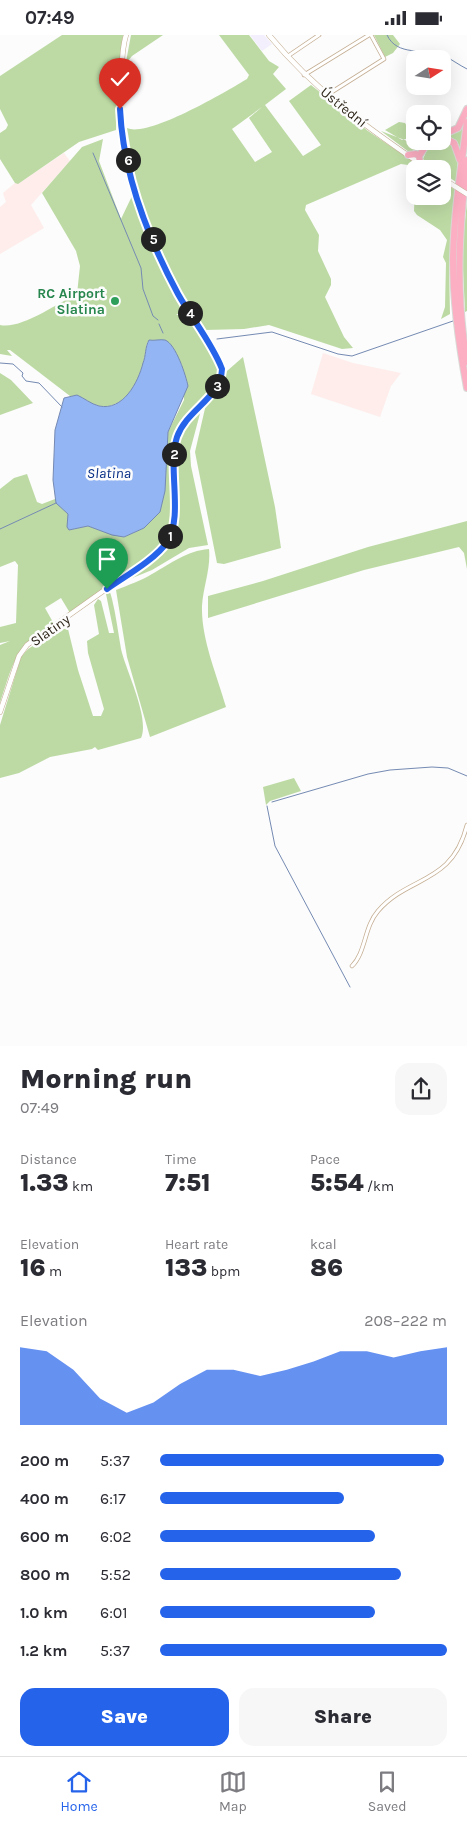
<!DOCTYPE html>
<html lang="en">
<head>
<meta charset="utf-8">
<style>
  :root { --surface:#fff; --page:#f7f7f7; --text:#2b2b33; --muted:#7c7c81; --line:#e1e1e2; --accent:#2563eb }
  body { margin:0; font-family:Karla,sans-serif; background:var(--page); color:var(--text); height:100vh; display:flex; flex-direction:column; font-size:19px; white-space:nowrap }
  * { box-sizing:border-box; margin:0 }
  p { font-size:16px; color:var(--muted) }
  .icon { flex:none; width:28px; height:28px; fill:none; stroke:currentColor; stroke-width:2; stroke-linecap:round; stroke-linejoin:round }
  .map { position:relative; height:1011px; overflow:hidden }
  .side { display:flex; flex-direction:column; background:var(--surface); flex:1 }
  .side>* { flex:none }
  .needle { width:32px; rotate:78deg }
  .buttons { position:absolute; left:406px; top:15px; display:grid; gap:10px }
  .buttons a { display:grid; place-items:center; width:45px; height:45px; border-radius:10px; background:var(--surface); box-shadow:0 5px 20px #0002; font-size:25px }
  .pin { position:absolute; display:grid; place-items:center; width:42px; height:42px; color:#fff; margin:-51px -21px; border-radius:50% 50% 50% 0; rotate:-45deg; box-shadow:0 0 5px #0007 }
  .pin .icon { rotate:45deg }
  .km { position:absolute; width:25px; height:25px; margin:-12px; border-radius:50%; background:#222; color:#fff; font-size:14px; line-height:25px; text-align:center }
  .round { display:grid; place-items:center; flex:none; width:52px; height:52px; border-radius:15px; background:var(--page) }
  .head { display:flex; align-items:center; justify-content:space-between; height:85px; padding:0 20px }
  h1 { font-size:28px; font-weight:800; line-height:38px }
  .figures { display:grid; grid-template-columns:repeat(3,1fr); gap:8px; height:85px; padding:5px 20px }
  .figures div { display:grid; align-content:center }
  .figures b { font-size:25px; font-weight:800 }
  .figures small { font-size:14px; font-weight:400 }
  .figures p { font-size:14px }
  .chart { height:140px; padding:10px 20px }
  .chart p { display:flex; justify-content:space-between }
  .chart svg { width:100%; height:90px; margin-top:5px; fill:var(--accent); opacity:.7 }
  .primary-button { display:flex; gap:10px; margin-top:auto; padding:10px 20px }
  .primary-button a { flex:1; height:58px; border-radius:15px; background:var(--accent); color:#fff; font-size:20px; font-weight:800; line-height:58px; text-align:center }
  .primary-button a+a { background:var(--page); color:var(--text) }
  ul { padding:0 20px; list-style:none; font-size:16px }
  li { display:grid; grid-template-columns:80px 60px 1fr; align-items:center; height:38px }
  li i { height:12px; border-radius:6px; background:var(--accent) }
  .status { display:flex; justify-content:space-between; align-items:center; height:35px; padding:0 25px; background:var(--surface); direction:ltr }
  .status svg { height:14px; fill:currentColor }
  .tab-bar { display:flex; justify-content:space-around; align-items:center; height:70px; border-top:1px solid var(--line); background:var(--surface); font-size:14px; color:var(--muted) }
  .tab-bar a { display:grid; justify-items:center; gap:2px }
  .tab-bar .active { color:var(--accent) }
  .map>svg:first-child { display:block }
</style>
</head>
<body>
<div class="status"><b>07:49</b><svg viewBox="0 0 49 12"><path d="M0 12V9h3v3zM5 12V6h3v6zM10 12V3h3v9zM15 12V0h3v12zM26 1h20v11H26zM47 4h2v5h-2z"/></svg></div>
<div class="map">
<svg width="467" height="1011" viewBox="0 0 467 1011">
  <rect width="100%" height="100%" fill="#fbfcfb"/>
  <path fill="#f3effc" d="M250,0H264L272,9L262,16Z"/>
  <path fill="#feedeb" d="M64,118L70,126L31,170L44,193L0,219V172L6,167L3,158L15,148H19Z
    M323,318L353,328L401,338L391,351L380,382L311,359Z"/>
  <path fill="#bddaa4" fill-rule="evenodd" d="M62,0H123L116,95L79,107L18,149L15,148L0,124V98L6,94L8,90L0,74V41Z
    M131,0H163L132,21L127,27H126Z
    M219,0H249L269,26L279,32L273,39L286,54L265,70L303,121L321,110L289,66L311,50L368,96L424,134H415V139L408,130L401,129L306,170L305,175L319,200L318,216L331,244V250L325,262L344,302L353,313L342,314L269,290L244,294L205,295L176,248L139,163L127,93C148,103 227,56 247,44L249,40ZM262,72L249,83L272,117L255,127L232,94Z
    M374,0H393L400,9L393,18L385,22Z
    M399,87L405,88L413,102L402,105L385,95Z
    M464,89L461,115L457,107L449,101L459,96Z
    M381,96L415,109L419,106L423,107L417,114L409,117Z
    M103,104L99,126L121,184L132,161L169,249L178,264L181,277L176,280H187C195,293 218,322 220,336C222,353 202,364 191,374C184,381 179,391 176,400C164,435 179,475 164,509L70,578L61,563L45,573L54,589C13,615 15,624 0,668V610L10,606L0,608V592L16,588L18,530L15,526L0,532V454L14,443L27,439L37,467L42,469L55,464L68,479L69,495L88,491L124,502L144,493L152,485L165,449L168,397L184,365L182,331L169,308L160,305L149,306L147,308C145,332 131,376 99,371C88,369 82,360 70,361L10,315H7L12,321L0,319V290C20,295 58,268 77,259L80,231L76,216L42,158L82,112Z
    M443,104L450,106L458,124L456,147L443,138L442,134H435L423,124L431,106H442Z
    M443,146L455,155L449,229L450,279L441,284L445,272L446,228L443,222L447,205L440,195L417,180L414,176L415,150V161H442Z
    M467,167V276L465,277L462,213Z
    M243,322L275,472L281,513L224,529L217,528L195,417L206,369L217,359L227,336Z
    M0,338L11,345L33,368L0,380Z
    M202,371L190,416L191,431L208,510L189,513L152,535L115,550C132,539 155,528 168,512C175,503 175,490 175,479C176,441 170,399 202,371Z
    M467,486V534L464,518L459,512L364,535L208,583V561L263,546L368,512Z
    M209,514C211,534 203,552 202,571C201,604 217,640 226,672L150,702L127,622L116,555C128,550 141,546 152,539C172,528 186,516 209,514Z
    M108,557H110L112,564C116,580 118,597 121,614C126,636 150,683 141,703L98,715L95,712L92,714L50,722L19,738L0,743V690L21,622L28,614L62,592L68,594L78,635L93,681H101L104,674L88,618L87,606L99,599L94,570L98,564L101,566L109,598H114L106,559Z
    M294,743L301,756L270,766L266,770L263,752Z"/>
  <path fill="#94b5f4" stroke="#758ab3" d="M149,305C154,306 160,304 165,305C176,309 186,341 188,351L168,397L165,456L160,477L144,493L124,502L112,500L88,491L69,495L67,492L68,479L56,468L53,445L55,395L64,363L77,360C84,363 91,369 99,371C123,376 138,348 143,328C146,321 145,312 149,305Z"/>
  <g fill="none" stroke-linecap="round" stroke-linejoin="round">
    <path stroke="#758ab3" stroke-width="1" d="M387,0C397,22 424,13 443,20C451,24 459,30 467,34
      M93,118L141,233L143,254L153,281L158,285
      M159,289L163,298
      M217,304L272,297L338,319L352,321L453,286
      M0,328L13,329L23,338L22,341L26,346L39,348L62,372
      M0,494L56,468
      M272,767L368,739L390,735L432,732L448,733L467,741
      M267,771L275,811L350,952"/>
    <defs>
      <path id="minor" d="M288,21L319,0
        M304,40L369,0
        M327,60L384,24L371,0
        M352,931C366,917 364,892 378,876C409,840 452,850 467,790"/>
      <path id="tertiary" d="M269,0C313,54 370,95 428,134
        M0,677L19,621L27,610L161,515C188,487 166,438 177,403C180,394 185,384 192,377C206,363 229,351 220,327C166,239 118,155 121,49C122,33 121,16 126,0"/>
      <path id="trunk" d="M467,87C461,132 454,178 453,224C453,267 459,310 467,353
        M442,100L458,93L467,74
        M442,102L454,108L460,125
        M408,120L416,119
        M467,125C459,194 455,259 467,327
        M420,129L419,121L429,106"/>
    </defs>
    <use href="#minor" stroke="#c4ac91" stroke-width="4.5"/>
    <use href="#tertiary" stroke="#c4ac91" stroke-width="5.5"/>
    <use href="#trunk" stroke="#d9d8d6" stroke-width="8"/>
    <use href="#minor" stroke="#fff" stroke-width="3"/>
    <use href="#tertiary" stroke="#fff" stroke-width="4.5"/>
    <use href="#trunk" stroke="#fcaec2" stroke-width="6"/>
    <defs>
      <path id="tertiary-bridge" d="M448,147L467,159"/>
    </defs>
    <use href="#tertiary-bridge" stroke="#c4ac91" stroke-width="5.5" stroke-linecap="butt"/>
    <use href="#tertiary-bridge" stroke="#fff" stroke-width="4.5"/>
  </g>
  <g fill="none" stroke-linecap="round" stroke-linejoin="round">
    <defs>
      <path id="route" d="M107,554C124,542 156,524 167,507C184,481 167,433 177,402C187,374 221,363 222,334C212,308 192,284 178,259C148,203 123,138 120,74"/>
    </defs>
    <use href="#route" stroke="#fff" stroke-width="10"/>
    <use href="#route" stroke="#2563eb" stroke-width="6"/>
  </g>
  <circle fill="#2e9e5b" stroke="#fbfcfb" stroke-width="2" cx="115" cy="266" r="5"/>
  <g text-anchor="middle" stroke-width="5" stroke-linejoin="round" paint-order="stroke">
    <g font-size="14" fill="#2e251a" stroke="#fbfcfb">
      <text transform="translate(344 72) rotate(39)" y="5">Ústřední</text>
      <text transform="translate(50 595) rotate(-35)" y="5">Slatiny</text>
    </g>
    <g font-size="14" font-weight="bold" fill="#27864d" stroke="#fbfcfb" text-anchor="end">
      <text x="105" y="263">RC Airport<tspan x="105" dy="16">Slatina</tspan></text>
    </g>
    <g font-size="15" font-style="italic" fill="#092f87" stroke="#fbfcfb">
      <text x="109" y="443">Slatina</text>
    </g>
  </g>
</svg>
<div class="buttons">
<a><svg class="needle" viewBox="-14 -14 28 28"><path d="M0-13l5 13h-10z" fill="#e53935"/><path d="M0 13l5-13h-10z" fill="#7c7c81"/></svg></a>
<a><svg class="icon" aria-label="locate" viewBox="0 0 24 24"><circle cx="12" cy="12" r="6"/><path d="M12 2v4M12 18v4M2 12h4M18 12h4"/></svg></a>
<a><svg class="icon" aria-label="layers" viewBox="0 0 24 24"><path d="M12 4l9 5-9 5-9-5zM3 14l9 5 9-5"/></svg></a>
</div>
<div class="pin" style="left:107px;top:554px;background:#1e9e55"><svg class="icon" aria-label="arrive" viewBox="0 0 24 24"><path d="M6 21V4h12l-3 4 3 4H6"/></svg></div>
<div class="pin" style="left:120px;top:74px;background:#d93025"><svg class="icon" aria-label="check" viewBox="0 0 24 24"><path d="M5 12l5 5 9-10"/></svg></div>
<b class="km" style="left:170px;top:501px">1</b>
<b class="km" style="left:174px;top:419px">2</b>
<b class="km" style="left:217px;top:351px">3</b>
<b class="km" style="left:190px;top:278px">4</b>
<b class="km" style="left:153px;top:204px">5</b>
<b class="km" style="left:128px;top:125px">6</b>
</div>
<section class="side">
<div class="head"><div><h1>Morning run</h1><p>07:49</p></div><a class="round"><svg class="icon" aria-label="share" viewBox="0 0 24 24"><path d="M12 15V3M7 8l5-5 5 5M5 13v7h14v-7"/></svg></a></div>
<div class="figures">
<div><p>Distance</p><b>1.33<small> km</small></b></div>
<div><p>Time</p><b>7:51</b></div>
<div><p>Pace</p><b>5:54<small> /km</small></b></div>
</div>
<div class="figures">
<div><p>Elevation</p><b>16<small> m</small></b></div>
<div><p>Heart rate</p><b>133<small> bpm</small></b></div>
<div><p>kcal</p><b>86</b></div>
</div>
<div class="chart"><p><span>Elevation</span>208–222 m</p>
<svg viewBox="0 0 160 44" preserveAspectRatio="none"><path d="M0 44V6L10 8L20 17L30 31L40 38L50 33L60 24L70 17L80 17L90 20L100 17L110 13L120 8L130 8L140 11L150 8L160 6V44z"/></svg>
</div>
<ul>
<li><b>200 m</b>5:37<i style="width:99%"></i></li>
<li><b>400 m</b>6:17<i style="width:64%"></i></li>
<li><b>600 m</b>6:02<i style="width:75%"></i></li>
<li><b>800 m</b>5:52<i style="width:84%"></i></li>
<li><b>1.0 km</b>6:01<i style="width:75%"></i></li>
<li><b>1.2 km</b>5:37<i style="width:100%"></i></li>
</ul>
<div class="primary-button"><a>Save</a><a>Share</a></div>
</section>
<nav class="tab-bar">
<a class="active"><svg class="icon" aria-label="home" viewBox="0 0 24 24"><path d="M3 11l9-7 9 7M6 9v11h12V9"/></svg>Home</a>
<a><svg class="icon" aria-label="map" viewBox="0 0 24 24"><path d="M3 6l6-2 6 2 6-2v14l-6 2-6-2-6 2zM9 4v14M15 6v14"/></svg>Map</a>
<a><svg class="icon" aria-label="saved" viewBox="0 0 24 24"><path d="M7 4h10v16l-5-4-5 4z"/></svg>Saved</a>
</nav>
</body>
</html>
